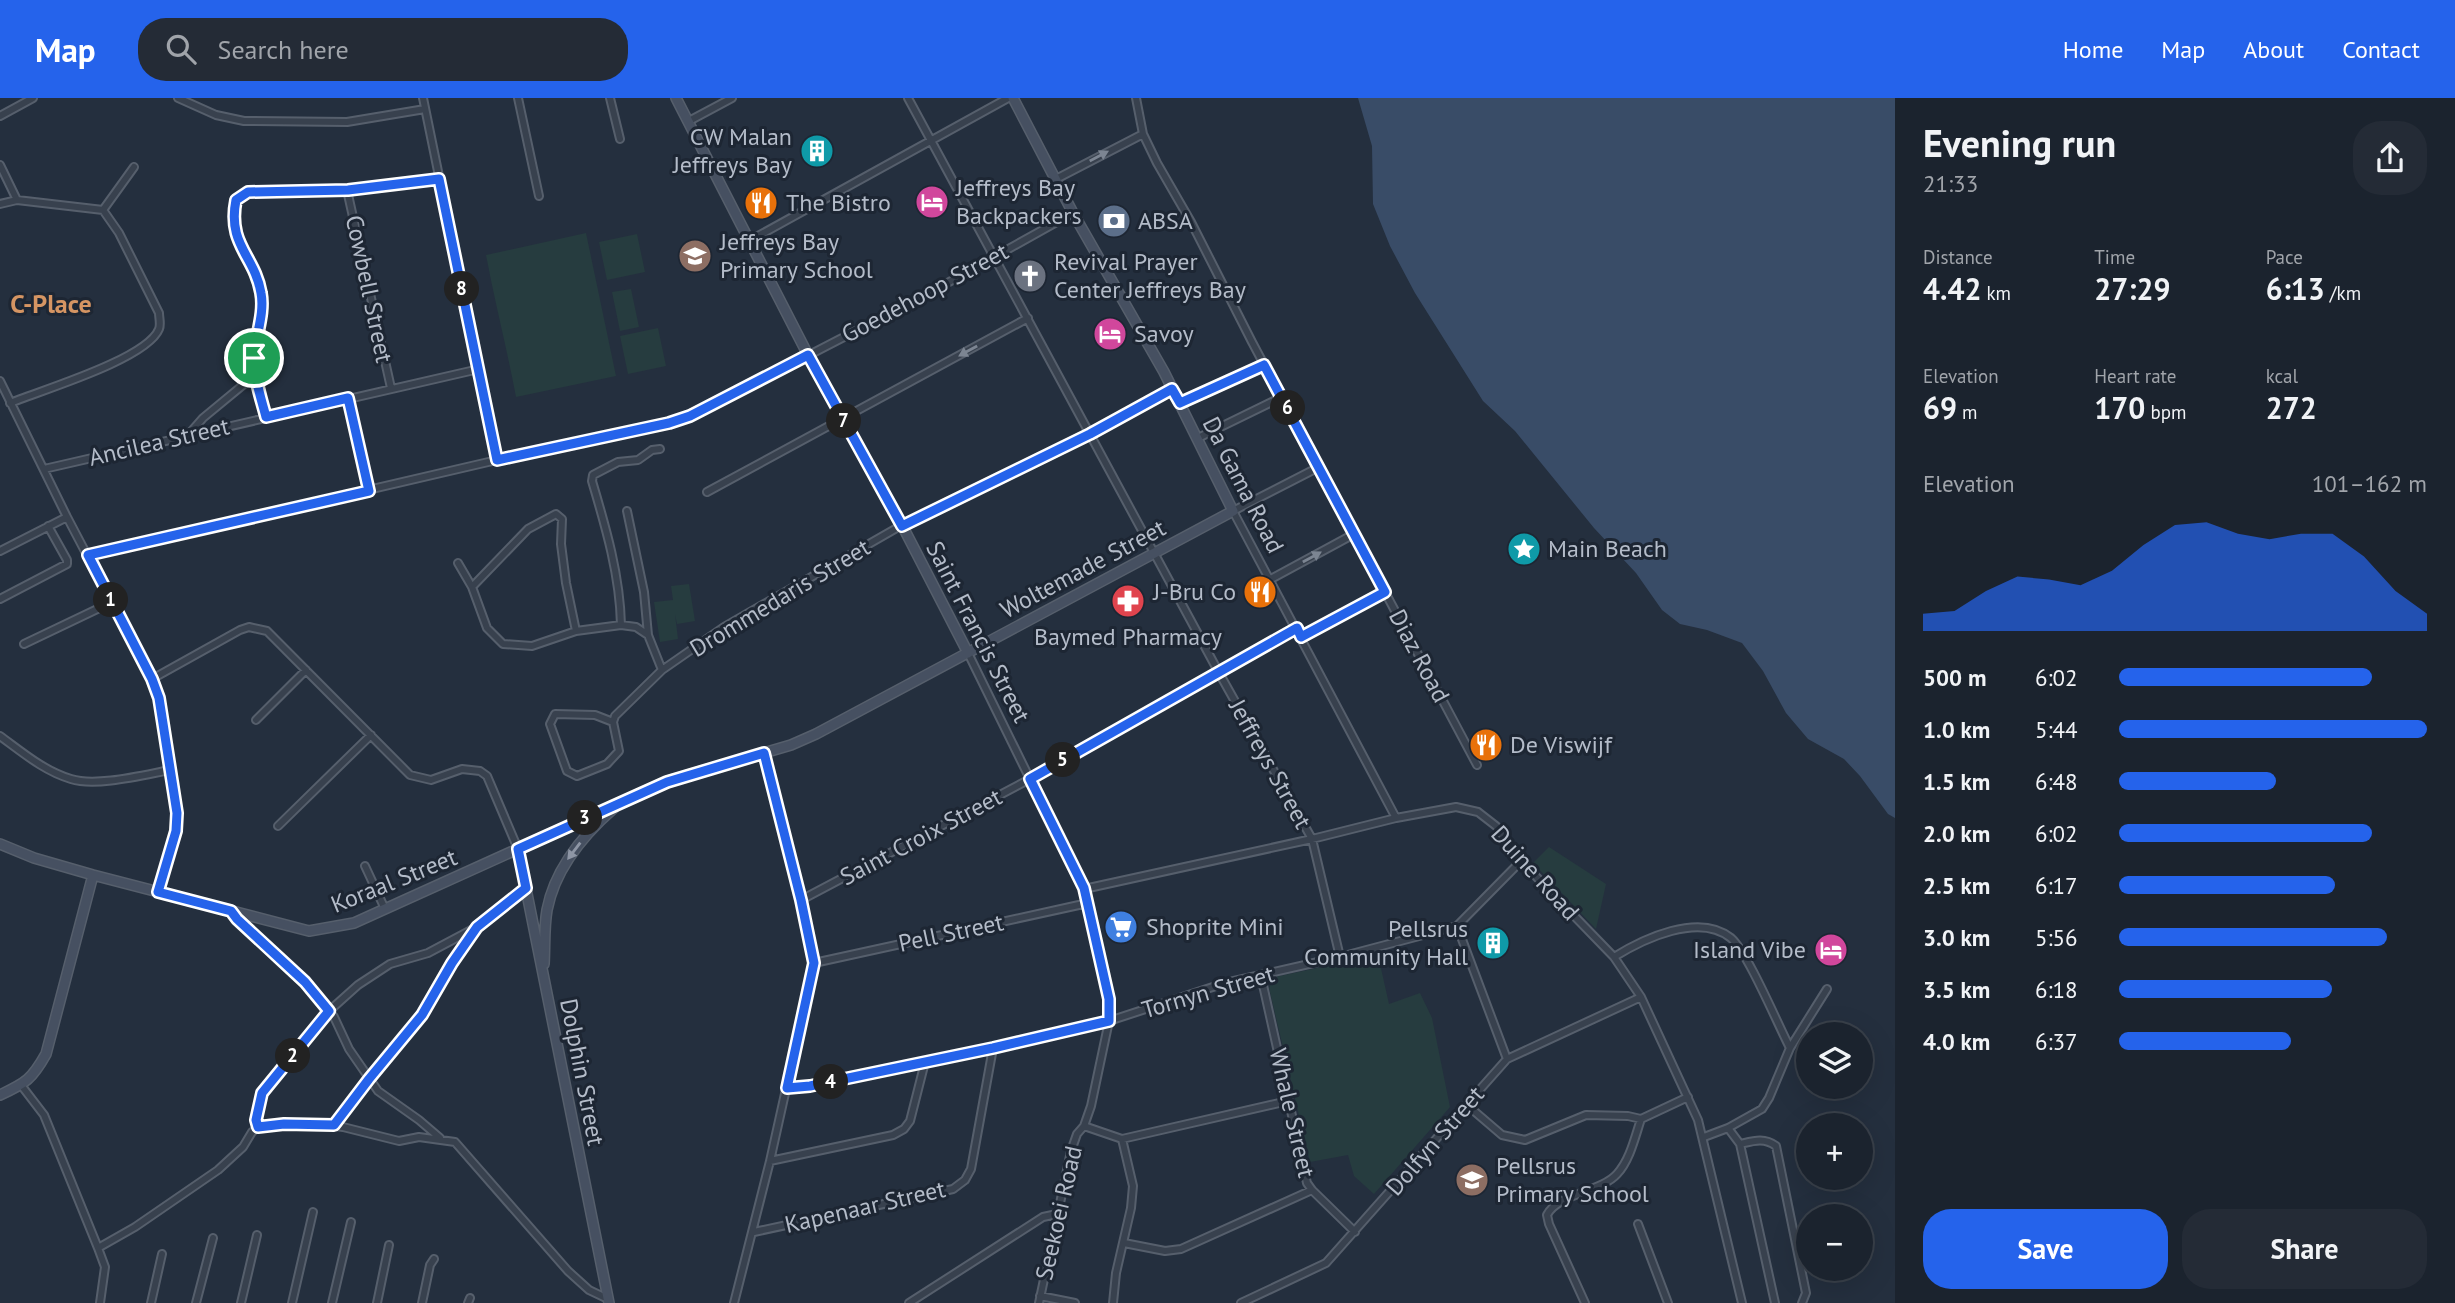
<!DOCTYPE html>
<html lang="en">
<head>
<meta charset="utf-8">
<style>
  :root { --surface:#1b232e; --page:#242b36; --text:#f1f3f6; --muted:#a0a4aa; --line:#39404a; --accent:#2563eb }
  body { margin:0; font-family:"PT Sans",sans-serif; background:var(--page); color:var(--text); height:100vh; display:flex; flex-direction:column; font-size:26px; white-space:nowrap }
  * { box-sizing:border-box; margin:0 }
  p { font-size:23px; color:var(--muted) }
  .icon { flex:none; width:38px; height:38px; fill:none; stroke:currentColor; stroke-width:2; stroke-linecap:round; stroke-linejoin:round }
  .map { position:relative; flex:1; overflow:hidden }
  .details { display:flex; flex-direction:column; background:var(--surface); width:560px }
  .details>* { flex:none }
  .fabs { position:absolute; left:1796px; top:924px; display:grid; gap:14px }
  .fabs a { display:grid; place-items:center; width:77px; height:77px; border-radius:50%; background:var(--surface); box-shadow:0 7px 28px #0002,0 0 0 2px var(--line); font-size:35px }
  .pin { position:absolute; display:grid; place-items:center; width:60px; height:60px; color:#fff; margin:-30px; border:4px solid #fff; border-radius:50%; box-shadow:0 2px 7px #0007 }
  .km { position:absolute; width:35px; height:35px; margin:-18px; border-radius:50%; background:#222; color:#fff; font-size:19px; line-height:35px; text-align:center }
  .round { display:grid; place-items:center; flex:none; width:74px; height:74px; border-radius:28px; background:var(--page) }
  .head { display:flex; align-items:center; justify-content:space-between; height:119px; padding:0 28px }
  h1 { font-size:38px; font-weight:700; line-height:52px }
  .metrics { display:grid; grid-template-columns:repeat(3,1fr); gap:10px; height:119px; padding:7px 28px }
  .metrics div { display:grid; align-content:center }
  .metrics b { font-size:30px; font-weight:700 }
  .metrics small { font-size:19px; font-weight:400 }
  .metrics p { font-size:19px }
  .chart { height:196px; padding:14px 28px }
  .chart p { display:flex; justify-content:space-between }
  .chart svg { width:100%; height:126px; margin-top:7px; fill:var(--accent); opacity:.7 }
  .button { display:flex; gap:14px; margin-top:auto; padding:14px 28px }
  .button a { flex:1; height:80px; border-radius:28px; background:var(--accent); color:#fff; font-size:28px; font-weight:700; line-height:80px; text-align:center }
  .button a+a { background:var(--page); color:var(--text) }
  ul { padding:0 28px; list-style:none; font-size:23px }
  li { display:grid; grid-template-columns:112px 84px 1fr; align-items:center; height:52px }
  li i { height:18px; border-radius:9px; background:var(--accent) }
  header { display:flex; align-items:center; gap:42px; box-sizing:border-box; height:98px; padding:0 35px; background:var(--accent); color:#fff }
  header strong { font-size:33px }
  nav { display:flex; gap:38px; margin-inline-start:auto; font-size:24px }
  .search { width:490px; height:63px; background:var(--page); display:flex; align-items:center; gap:18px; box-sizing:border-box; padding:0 24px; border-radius:28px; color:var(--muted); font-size:26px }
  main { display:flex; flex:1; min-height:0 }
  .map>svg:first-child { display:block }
</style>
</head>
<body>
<header>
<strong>Map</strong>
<div class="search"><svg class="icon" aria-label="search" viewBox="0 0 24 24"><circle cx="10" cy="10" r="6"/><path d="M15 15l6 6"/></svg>Search here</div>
<nav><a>Home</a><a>Map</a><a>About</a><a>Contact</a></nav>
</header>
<main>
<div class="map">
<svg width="1895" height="1205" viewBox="0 0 1895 1205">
  <rect width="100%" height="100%" fill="#242f3e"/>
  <path fill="#263c3f" d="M586,135L616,278L516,299C507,251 495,205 486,157Z
    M637,136L645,174L607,182L599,144Z
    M631,191L639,229L620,233L612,194Z
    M658,230L666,268L628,276L620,238Z
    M689,486L695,523L677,526L675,516L678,541L660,544L654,504L673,502L671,488Z
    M1549,749L1606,786L1596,831L1533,765Z
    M1378,857L1389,906L1420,895L1432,920L1450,1009L1374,1096L1354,1078L1348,1057L1310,1064L1269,890L1275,879Z"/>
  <path fill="#394c67" d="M1358,0H1895V720L1888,716L1860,678L1844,661L1808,641L1786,615L1763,573L1742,545L1707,532L1680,526L1662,512L1636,475L1594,430L1515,333L1483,303L1415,195L1390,148L1373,106L1372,48Z"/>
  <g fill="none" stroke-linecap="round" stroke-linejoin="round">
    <defs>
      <path id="street" d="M178,0L216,17L244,23L347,24L425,11
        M423,0L497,362
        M518,0L539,98
        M610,0L620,41
        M908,0L1218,573L1312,741L1340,859
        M1136,0L1143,36L1157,65L1191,124L1252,244L1477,667
        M0,18L33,0
        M689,23L732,0
        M0,67L17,102
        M1056,81L1143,36
        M347,92L391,290
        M0,106L17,102L103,112L119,135L159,215C159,220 161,226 159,231C147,261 42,292 10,305
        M103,112L134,69
        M749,143L1008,0
        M0,283L67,419L152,581L159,600L177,715L176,733L158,794
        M348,300L369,393
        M1180,305L1264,267
        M266,319C261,300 254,280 254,260C255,239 265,216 261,195C255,158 227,147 236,102L248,94L347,92L439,81
        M189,336L203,320L255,277
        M1198,340L1282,299
        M1319,369L1233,413L1396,720
        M44,371L479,271
        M707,394L1028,220
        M627,413L644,494L648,537L662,572
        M0,453L67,419
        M88,457L497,362L669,325L730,298L933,193L1073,115
        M458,465L472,489L487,530L503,546L532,548L576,533L621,527L636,529L648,537
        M1269,482L1354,436
        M472,489L528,431L556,416L562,421L561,446L566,485L576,533
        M0,501L67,466V462L48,428
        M621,527C620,478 606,430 592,383L593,377L618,364L638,362L652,352L660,351
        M1301,539L1385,494
        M24,546L112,504
        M968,555L1084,791L1109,901V923L1091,1008L1084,1028L1077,1036L1071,1053L1039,1205
        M152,581L240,532L249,529L267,533L410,677L431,682L462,671L480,673L487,678L518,751
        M256,622L306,572
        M613,624L595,617L555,616L550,626L567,673L577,678L607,666L619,653L613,624L615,618L662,572L724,529L902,427L1090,336L1172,291
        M0,638C22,654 44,673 71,681C96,689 143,677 170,672
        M278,728L371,637
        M365,768L385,811
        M1084,791L1312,741L1396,720L1456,709L1478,714L1496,728L1521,763L1614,859L1641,899L1698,1022L1742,1205
        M801,802L1030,681L1297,530
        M231,813L237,821L305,884L334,919L349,951L378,993L419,1022L440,1040
        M1457,828L1507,961
        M1614,859C1643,841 1699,814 1731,840C1748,855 1778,927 1790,950
        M814,865L1088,805
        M1261,878L1307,1085L1312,1092L1355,1134
        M21,987L44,1017L98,1150L105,1169L100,1205
        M787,990L810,988L993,950L1109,923L1225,885L1340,859L1457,828L1521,763
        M1467,1007L1502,1037L1525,1042L1586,1017L1628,1018L1641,1021L1688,999
        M334,1027L369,981L422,917L452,865L476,830
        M1084,1028L1122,1041L1288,1003
        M258,1029L256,1022L262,995L329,913L358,887L390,866L428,855L477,829L526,790
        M1728,1030L1740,1046L1775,1205
        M1704,1039L1728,1030L1762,1011L1769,1000L1790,950L1827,891
        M1740,1046C1753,1043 1764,1039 1776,1048L1806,1195L1802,1205
        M770,1063L893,1037L904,1031L910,1023L925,964
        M1638,1126L1668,1205
        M754,1134L953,1091L965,1082L971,1071L993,950
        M1124,1145L1165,1153L1181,1151L1312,1092
        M98,1150L135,1129L218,1072L243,1049L252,1034L258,1029L284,1026H323L343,1029L399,1043L419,1039L455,1044L568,1173L589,1192L608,1201
        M1040,1198L1075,1205
        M151,1205L162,1156
        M196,1205L213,1140
        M241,1205L257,1137
        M292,1205L313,1114
        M332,1205L351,1124
        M377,1205L389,1147
        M422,1205L430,1167L434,1161
        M468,1205L470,1200
        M734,1205L770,1063L814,865L801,802L764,655
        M909,1205L1043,1119L1057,1116
        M1113,1205L1116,1175L1131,1110L1133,1088L1122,1041
        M1241,1205L1326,1165L1507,961L1641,899
        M1585,1205L1549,1126L1547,1117C1557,1096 1601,1094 1617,1076C1630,1062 1635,1039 1641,1021"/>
      <path id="secondary" d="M676,0L808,257L902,427L968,555
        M0,746L34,760L93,777L309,833L354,825L668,683L791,647L816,636L1233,413L1164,274L1073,115L1013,0
        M518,751L609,1205
        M544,866C545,848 544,829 547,812C555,770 583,737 614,710
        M0,997C26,985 32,981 46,956L93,777"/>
    </defs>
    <use href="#street" stroke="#565f6c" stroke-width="10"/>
    <use href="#secondary" stroke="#565f6c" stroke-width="12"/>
    <use href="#street" stroke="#38414e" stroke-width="6"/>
    <use href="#secondary" stroke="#465061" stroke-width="9"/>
  </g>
  <defs><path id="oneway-solid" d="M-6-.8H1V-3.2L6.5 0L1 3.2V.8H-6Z" transform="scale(1.75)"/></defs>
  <g fill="#7c8592">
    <use href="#oneway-solid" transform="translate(1099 58) rotate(-28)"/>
    <use href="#oneway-solid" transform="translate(968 253) rotate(151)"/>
    <use href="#oneway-solid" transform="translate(1312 459) rotate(-29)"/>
  </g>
  <use fill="#8e96a5" href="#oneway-solid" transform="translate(574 753) rotate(127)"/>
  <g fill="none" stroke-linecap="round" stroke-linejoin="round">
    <defs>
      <path id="route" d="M439,81L497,362L669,325L690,318L808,257L902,428L1090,336L1172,291L1180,305L1264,267L1385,494L1301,539L1297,530L1030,681L1084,790L1109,901V923L993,950L810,988L787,990L814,865L801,802L764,655L667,684L518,751L526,790L477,829L452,865L422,917L369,981L334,1027L284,1026L258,1029L256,1022L262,995L329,913L305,884L237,821L231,813L158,794L176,733L177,715L159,600L152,581L88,457L369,393L348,300L266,319C261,300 254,280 254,260C255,239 265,216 261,195C255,158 227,147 236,102L248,94L348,92Z"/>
    </defs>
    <use href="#route" stroke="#fff" stroke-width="14"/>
    <use href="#route" stroke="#2563eb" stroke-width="9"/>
  </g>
  <defs>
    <symbol id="building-disc" viewBox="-11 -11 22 22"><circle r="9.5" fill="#0f9aa8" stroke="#1d2633"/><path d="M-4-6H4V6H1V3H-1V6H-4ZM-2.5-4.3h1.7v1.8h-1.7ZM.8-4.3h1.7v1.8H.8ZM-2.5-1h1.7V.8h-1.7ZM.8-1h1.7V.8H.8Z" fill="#fff"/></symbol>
    <symbol id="hotel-disc" viewBox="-11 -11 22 22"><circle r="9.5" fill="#d1479c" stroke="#1d2633"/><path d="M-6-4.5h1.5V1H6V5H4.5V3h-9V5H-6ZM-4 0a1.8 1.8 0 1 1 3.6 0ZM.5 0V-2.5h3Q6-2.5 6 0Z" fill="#fff"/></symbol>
    <symbol id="restaurant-disc" viewBox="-11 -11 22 22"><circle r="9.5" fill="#e8710a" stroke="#1d2633"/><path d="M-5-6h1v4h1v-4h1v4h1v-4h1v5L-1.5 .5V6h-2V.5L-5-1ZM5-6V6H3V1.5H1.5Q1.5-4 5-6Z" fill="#fff"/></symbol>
    <symbol id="bank-disc" viewBox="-11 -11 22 22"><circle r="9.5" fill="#5c6f8a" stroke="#1d2633"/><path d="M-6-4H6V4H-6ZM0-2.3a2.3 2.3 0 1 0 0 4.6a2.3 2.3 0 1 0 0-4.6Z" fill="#fff"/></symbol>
    <symbol id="school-disc" viewBox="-11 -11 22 22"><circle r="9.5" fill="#8d6e63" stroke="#1d2633"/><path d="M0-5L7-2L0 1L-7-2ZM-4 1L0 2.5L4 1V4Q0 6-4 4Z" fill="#fff"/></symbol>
    <symbol id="church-disc" viewBox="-11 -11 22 22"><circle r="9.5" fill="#6b7280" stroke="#1d2633"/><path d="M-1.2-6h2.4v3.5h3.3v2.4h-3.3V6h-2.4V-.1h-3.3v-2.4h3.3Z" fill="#fff"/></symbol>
    <symbol id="sight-disc" viewBox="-11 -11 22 22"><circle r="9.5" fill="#0f9aa8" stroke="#1d2633"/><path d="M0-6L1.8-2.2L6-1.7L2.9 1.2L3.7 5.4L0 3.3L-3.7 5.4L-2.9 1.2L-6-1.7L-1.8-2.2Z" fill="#fff"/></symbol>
    <symbol id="pharmacy-disc" viewBox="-11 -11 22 22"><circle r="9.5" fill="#e0444e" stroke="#1d2633"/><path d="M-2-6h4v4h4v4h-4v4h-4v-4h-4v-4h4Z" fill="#fff"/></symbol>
    <symbol id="supermarket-disc" viewBox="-11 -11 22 22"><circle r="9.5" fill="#3f7fe0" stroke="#1d2633"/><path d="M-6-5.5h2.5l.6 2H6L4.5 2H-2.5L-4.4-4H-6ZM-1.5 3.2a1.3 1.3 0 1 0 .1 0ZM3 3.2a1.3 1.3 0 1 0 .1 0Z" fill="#fff"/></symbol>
  </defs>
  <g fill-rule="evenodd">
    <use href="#building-disc" x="798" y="34" width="38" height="38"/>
    <use href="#hotel-disc" x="913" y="85" width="38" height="38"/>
    <use href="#restaurant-disc" x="742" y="86" width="38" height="38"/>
    <use href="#bank-disc" x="1095" y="104" width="38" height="38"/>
    <use href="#school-disc" x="676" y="139" width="38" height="38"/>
    <use href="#church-disc" x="1011" y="159" width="38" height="38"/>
    <use href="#hotel-disc" x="1091" y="217" width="38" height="38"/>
    <use href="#sight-disc" x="1505" y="432" width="38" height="38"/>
    <use href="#restaurant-disc" x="1241" y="475" width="38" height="38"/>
    <use href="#pharmacy-disc" x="1109" y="484" width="38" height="38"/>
    <use href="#restaurant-disc" x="1467" y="628" width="38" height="38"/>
    <use href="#supermarket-disc" x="1102" y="810" width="38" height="38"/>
    <use href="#building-disc" x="1474" y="826" width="38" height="38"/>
    <use href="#hotel-disc" x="1812" y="833" width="38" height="38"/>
    <use href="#school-disc" x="1453" y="1063" width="38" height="38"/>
  </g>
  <g text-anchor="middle" stroke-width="6" stroke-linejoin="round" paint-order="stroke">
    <g font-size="24" fill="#b4bcc9" stroke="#1d2633" text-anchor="start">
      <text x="792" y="47" text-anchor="end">CW Malan<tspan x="792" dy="28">Jeffreys Bay</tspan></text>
      <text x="956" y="98">Jeffreys Bay<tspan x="956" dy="28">Backpackers</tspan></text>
      <text x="786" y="113">The Bistro</text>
      <text x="1138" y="131">ABSA</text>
      <text x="720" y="152">Jeffreys Bay<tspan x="720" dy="28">Primary School</tspan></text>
      <text x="1054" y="172">Revival Prayer<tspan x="1054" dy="28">Center Jeffreys Bay</tspan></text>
      <text x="1134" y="244">Savoy</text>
      <text x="1548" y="459">Main Beach</text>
      <text x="1236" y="502" text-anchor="end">J-Bru Co</text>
      <text x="1128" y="547" text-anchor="middle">Baymed Pharmacy</text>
      <text x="1510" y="655">De Viswijf</text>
      <text x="1146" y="837">Shoprite Mini</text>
      <text x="1468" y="839" text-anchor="end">Pellsrus<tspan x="1468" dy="28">Community Hall</tspan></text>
      <text x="1806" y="860" text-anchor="end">Island Vibe</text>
      <text x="1496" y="1076">Pellsrus<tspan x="1496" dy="28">Primary School</tspan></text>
    </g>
    <g font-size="24" fill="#b4bcc9" stroke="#1d2633">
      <text transform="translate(369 191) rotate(78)" y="8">Cowbell Street</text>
      <text transform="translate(925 195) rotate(-28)" y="8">Goedehoop Street</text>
      <text transform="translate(159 344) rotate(-13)" y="8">Ancilea Street</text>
      <text transform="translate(1243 387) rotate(63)" y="8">Da Gama Road</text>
      <text transform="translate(1083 471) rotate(-28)" y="8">Woltemade Street</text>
      <text transform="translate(780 500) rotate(-31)" y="8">Drommedaris Street</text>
      <text transform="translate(978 534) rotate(63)" y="8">Saint Francis Street</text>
      <text transform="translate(1419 558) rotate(62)" y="8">Diaz Road</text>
      <text transform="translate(1270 666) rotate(61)" y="8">Jeffreys Street</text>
      <text transform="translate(921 739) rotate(-28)" y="8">Saint Croix Street</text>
      <text transform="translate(1535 775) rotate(48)" y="8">Duine Road</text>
      <text transform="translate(394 783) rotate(-22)" y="8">Koraal Street</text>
      <text transform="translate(951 835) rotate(-12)" y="8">Pell Street</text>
      <text transform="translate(1208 894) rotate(-16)" y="8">Tornyn Street</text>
      <text transform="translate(582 974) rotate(79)" y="8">Dolphin Street</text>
      <text transform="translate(1292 1015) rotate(77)" y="8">Whale Street</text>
      <text transform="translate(1435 1043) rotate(-49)" y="8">Dolfyn Street</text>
      <text transform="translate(865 1109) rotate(-13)" y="8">Kapenaar Street</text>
      <text transform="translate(1059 1115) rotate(-77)" y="8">Seekoei Road</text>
    </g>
    <g font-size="26" font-weight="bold" fill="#d59563" stroke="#1d2633">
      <text x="51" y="215">C-Place</text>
    </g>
  </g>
</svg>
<div class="fabs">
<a><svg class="icon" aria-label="layers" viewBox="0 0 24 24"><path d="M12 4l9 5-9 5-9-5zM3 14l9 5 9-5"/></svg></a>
<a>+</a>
<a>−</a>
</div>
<div class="pin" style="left:254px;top:260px;background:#1e9e55"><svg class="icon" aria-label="arrive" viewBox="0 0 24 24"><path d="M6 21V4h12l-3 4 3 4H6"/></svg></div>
<b class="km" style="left:111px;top:502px">1</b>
<b class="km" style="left:293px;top:958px">2</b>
<b class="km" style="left:585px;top:720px">3</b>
<b class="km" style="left:831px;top:984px">4</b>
<b class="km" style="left:1063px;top:662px">5</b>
<b class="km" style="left:1288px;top:310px">6</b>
<b class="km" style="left:844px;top:323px">7</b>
<b class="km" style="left:462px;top:191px">8</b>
</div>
<section class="details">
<div class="head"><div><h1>Evening run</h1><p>21:33</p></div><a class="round"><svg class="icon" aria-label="share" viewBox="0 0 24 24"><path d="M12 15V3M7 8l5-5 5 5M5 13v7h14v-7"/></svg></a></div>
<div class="metrics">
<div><p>Distance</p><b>4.42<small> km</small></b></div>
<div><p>Time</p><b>27:29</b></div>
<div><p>Pace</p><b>6:13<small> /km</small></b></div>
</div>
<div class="metrics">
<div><p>Elevation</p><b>69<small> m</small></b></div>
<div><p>Heart rate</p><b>170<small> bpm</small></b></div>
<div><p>kcal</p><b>272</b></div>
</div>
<div class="chart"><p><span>Elevation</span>101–162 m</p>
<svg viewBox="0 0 160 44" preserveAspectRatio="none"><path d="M0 44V38L10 37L20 30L30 25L40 26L50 28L60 23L70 14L80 7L90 6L100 10L110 12L120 10L130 10L140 18L150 30L160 38V44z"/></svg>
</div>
<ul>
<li><b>500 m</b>6:02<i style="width:82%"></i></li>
<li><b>1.0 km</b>5:44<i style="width:100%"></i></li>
<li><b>1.5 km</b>6:48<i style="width:51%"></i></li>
<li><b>2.0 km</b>6:02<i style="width:82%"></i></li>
<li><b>2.5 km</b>6:17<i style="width:70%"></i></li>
<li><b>3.0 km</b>5:56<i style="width:87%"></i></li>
<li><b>3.5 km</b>6:18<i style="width:69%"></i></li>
<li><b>4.0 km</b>6:37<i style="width:56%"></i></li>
</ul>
<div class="button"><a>Save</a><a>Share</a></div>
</section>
</main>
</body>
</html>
